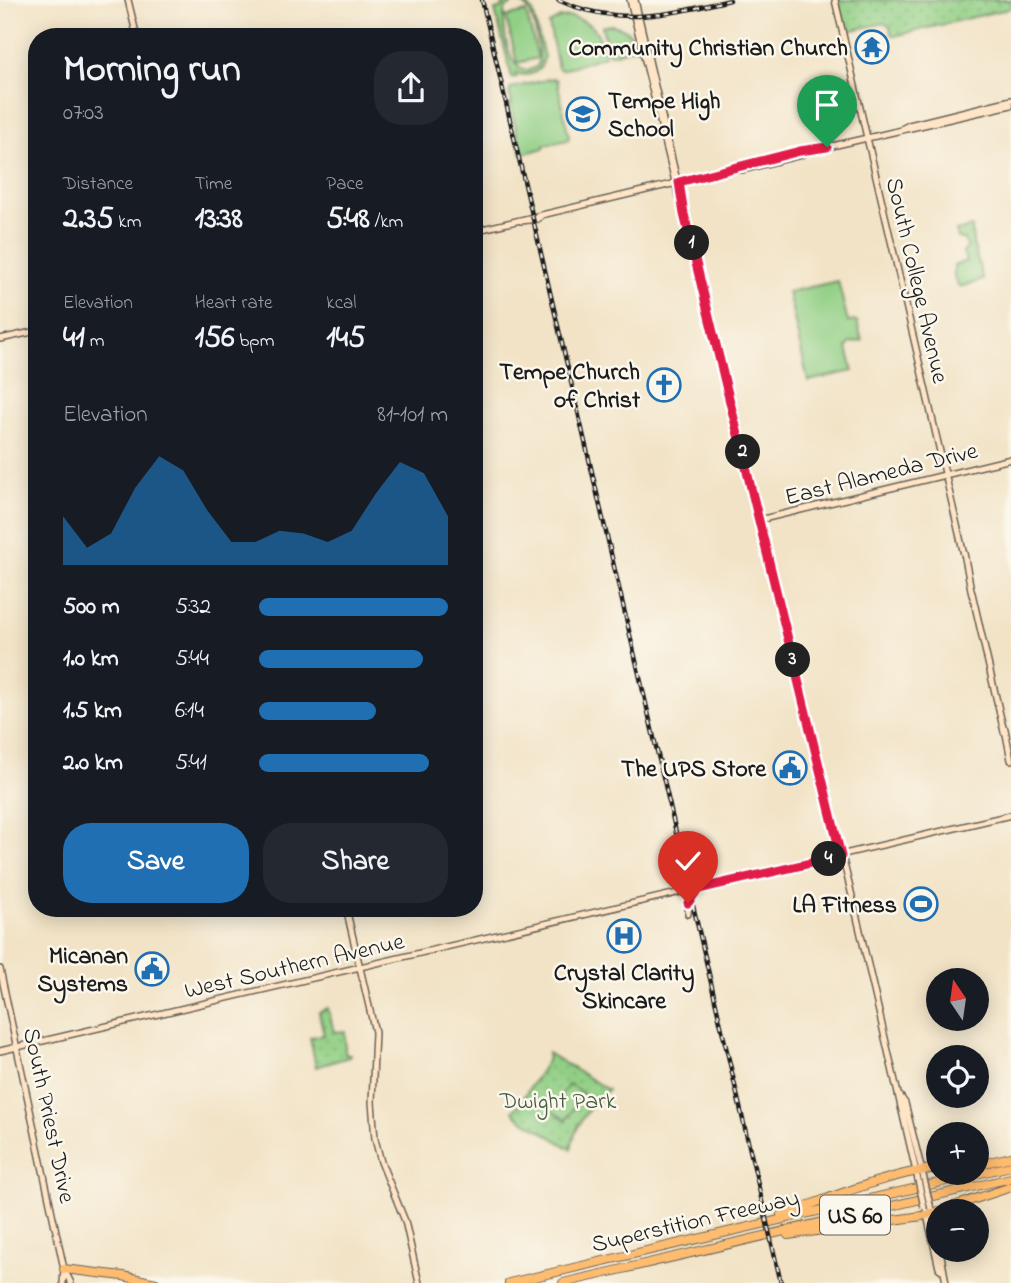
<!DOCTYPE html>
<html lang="en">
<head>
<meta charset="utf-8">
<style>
  :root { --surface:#171b24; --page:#242831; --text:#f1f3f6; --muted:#9ea1a6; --accent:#1f6fb2 }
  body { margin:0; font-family:"Indie Flower",sans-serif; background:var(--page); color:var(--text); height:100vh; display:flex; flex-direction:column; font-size:26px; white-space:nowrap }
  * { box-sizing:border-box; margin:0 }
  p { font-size:23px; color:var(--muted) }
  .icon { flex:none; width:38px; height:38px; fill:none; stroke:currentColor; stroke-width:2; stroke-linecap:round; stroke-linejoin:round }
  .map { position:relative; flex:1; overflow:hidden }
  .panel { position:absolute; left:28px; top:28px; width:455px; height:889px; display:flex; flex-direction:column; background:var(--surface); border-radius:28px; box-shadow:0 4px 18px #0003 }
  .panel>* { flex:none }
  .needle { width:46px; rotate:347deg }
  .tools { position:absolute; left:926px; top:968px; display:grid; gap:14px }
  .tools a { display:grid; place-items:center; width:63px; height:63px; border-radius:50%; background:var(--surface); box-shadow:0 4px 18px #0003; font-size:35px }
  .pin { position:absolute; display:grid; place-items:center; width:60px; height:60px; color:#fff; margin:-72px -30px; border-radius:50% 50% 50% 0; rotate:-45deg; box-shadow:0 0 7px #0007 }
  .pin .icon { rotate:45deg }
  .km { position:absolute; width:35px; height:35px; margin:-18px; border-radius:50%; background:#222; color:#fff; font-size:19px; line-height:35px; text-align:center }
  .round { display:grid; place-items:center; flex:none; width:74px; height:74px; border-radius:28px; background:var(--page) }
  .summary { display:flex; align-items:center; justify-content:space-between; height:119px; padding:0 35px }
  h1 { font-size:38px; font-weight:800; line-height:52px }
  .stats { display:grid; grid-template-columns:repeat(3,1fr); gap:10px; height:119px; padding:7px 35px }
  .stats div { display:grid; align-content:center }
  .stats b { font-size:30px; font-weight:800 }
  .stats small { font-size:19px; font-weight:400 }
  .stats p { font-size:19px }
  .chart { height:196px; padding:14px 35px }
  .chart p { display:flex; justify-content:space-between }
  .chart svg { width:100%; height:126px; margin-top:7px; fill:var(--accent); opacity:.7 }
  .action { display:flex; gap:14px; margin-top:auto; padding:14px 35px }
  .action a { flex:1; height:80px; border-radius:28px; background:var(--accent); color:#fff; font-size:28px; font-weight:800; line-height:80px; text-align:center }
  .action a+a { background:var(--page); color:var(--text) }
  ul { padding:0 35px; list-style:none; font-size:23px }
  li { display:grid; grid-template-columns:112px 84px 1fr; align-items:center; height:52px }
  li i { height:18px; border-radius:9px; background:var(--accent) }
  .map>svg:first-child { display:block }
</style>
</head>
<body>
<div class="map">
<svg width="1011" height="1283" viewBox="0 0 1011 1283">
  <defs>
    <pattern id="green-dots" width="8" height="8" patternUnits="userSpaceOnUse" patternTransform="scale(1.75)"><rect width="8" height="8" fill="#92cf85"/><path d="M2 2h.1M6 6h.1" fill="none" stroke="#7db172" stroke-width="1.8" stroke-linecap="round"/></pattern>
  </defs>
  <rect width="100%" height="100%" fill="#fbf7ec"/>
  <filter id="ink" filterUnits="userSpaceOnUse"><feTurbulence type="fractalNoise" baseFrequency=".0143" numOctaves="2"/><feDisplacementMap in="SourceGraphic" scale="14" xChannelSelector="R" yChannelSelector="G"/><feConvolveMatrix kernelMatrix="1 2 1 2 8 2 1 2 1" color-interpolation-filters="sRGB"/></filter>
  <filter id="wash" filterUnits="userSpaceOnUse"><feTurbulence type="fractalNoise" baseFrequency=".00686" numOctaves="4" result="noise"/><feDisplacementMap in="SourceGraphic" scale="28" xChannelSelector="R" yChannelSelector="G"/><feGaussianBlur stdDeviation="1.57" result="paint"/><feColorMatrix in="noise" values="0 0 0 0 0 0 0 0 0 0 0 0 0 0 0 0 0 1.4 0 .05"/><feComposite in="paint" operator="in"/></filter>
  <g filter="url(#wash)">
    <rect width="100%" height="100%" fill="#f2e3c6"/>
    <path fill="url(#green-dots)" stroke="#577650" stroke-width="2" d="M838,0H1011V8L895,36L891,33L890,27L884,23L849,31L845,29Z
      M328,1008L334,1032L345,1031V1054H350L349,1057L316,1067L310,1037L324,1035L319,1012Z
      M548,1053L608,1090C589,1106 575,1124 571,1149L517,1116L513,1110L517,1107L547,1061Z"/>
    <path fill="#92cf85" stroke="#577650" stroke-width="2" fill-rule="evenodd" d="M508,0H523L533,12L544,57C542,72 530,78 516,73L517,77L512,78L495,10L500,9ZM515,2C520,3 522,3 526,7C534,14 541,55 538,65C510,90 499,21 506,8Z
      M526,12L538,58L517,63L506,17Z
      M571,17C596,23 599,32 605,56L561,70L558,68L549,24L560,18Z
      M611,25C625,27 633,33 637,47L611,54L608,53L602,26Z
      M553,78L557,80L569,137L568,140L544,145V148L522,154L510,104L512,103L509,92L511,88Z
      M972,227L973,243L983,280L959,287L954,277V266L966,261L963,252L968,247L964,240L958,238L956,231Z
      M838,281L848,322L857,321L862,341L850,343L847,348L853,371L808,381L788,292Z
      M569,1084L583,1093L566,1120L551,1110Z"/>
  </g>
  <g filter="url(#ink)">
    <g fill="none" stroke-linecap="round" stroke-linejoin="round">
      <defs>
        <path id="secondary" d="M128,0L137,37
          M630,0L852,896L918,1180
          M635,0L684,211
          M835,0L964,555
          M903,128L909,125L1011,100
          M735,169L742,170L801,155L806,152
          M521,221L538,219L541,216
          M474,231L735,169L741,165L800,151L806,152L1011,105
          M0,339L37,331
          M759,520L1011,459
          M964,553L972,595
          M972,593L1004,732
          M1005,729L1011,760
          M346,908L375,1032L372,1102L375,1139L381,1162L405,1221L419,1283
          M688,914L689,900L698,889
          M0,969L64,1269L71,1283
          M0,1051L1011,815
          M900,1096L905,1103L924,1179
          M930,1205L938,1241
          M926,1211L939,1268L943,1271
          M940,1250L946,1283
          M63,1283L64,1269"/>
        <path id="highway" d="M976,1165L1011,1157
          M939,1211L1011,1187
          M781,1215C832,1198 885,1174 938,1168
          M788,1235L922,1216L938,1211
          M64,1269L123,1276L156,1283
          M509,1283L1011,1166
          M563,1283L1011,1178"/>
      </defs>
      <use href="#secondary" stroke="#676258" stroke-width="8"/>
      <use href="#highway" stroke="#676258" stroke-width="10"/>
      <use href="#secondary" stroke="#ffe4c6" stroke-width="5"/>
      <use href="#highway" stroke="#febc70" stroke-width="8"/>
      <defs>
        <path id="rail" d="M482,0L781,1283
          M558,0C618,27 668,15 730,0"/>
      </defs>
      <use href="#rail" stroke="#1c1c1c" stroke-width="4.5"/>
      <use href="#rail" stroke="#fbf7ec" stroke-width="2" stroke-dasharray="5" stroke-linecap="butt"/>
      <defs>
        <path id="secondary-bridge" d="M924,1179L930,1205
          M918,1180L924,1207"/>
      </defs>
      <use href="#secondary-bridge" stroke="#676258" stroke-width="8" stroke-linecap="butt"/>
      <use href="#secondary-bridge" stroke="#ffe4c6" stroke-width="5"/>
    </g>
  </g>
  <g fill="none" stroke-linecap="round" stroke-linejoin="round" filter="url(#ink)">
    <defs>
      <path id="route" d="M688,903L698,889L841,856L684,214L679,182L800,151L827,147"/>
    </defs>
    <use href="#route" stroke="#fff" stroke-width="14"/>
    <use href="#route" stroke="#e11d48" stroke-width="9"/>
  </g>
  <defs>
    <symbol id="temple-ring" viewBox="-11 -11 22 22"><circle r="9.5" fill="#fbf7ec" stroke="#1f6fb2" stroke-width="1.5"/><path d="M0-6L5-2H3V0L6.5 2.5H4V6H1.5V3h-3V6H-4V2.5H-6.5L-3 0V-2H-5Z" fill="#1f6fb2"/></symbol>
    <symbol id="school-ring" viewBox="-11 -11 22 22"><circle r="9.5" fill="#fbf7ec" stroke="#1f6fb2" stroke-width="1.5"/><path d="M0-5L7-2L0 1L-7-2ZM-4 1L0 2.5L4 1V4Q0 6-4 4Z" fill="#1f6fb2"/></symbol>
    <symbol id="church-ring" viewBox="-11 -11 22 22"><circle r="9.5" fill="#fbf7ec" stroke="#1f6fb2" stroke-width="1.5"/><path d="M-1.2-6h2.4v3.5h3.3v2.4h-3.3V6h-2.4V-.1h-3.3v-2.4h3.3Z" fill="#1f6fb2"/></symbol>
    <symbol id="civic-ring" viewBox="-11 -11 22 22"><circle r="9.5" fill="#fbf7ec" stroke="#1f6fb2" stroke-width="1.5"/><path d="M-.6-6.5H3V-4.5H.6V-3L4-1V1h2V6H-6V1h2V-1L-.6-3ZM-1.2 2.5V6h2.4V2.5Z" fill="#1f6fb2"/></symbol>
    <symbol id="stadium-ring" viewBox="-11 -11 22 22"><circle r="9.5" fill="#fbf7ec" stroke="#1f6fb2" stroke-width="1.5"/><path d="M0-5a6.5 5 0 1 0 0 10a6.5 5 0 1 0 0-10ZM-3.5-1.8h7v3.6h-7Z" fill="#1f6fb2"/></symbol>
    <symbol id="hospital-ring" viewBox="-11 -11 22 22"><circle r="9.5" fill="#fbf7ec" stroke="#1f6fb2" stroke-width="1.5"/><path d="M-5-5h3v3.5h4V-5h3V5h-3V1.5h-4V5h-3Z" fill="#1f6fb2"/></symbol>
  </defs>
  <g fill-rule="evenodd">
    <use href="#temple-ring" x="853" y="28" width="38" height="38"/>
    <use href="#school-ring" x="564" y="95" width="38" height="38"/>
    <use href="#church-ring" x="645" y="366" width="38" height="38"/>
    <use href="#civic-ring" x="771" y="749" width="38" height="38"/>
    <use href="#stadium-ring" x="902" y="885" width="38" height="38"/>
    <use href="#hospital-ring" x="605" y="917" width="38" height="38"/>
    <use href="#civic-ring" x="133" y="950" width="38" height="38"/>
  </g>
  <g text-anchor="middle" stroke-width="5" stroke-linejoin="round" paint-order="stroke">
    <rect fill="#fbf7ec" stroke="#5f5e5a" stroke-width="2" x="820" y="1195.5" width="70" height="39" rx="5"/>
    <g font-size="23" font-weight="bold" fill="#1c1c1c">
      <text x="855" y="1223">US 60</text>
    </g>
    <g font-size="24" font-weight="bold" fill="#1c1c1c" stroke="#fbf7ec" text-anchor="end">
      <text x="848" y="55">Community Christian Church</text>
      <text x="608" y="108" text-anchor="start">Tempe High<tspan x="608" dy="28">School</tspan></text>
      <text x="640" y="379">Tempe Church<tspan x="640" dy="28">of Christ</tspan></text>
      <text x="766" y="776">The UPS Store</text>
      <text x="897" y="912">LA Fitness</text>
      <text x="128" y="963">Micanan<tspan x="128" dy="28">Systems</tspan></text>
      <text x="624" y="980" text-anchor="middle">Crystal Clarity<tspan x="624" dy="28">Skincare</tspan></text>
    </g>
    <g font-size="24" fill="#1c1c1c" stroke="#fbf7ec">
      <text transform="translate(918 280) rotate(77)" y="8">South College Avenue</text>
      <text transform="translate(881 473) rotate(-14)" y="8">East Alameda Drive</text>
      <text transform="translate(294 965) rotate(-13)" y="8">West Southern Avenue</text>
      <text transform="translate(50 1115) rotate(78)" y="8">South Priest Drive</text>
      <text transform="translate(695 1220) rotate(-13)" y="8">Superstition Freeway</text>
    </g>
    <g font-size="24" fill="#455b41" stroke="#fbf7ec">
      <text x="558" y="1108">Dwight Park</text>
    </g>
  </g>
</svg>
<div class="tools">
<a><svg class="needle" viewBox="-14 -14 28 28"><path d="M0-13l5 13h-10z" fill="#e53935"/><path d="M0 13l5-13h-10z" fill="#9ea1a6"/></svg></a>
<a><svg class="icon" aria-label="locate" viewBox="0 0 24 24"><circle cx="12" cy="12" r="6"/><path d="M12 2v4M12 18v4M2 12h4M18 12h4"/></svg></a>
<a>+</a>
<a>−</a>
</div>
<div class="pin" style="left:827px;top:147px;background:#1e9e55"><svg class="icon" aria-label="arrive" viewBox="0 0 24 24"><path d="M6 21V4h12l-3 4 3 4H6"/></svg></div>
<div class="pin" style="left:688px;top:903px;background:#d93025"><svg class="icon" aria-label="check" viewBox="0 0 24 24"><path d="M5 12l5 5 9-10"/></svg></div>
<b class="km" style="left:692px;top:243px">1</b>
<b class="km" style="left:743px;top:452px">2</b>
<b class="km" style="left:793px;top:660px">3</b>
<b class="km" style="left:829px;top:859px">4</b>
<section class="panel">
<div class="summary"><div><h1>Morning run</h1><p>07:03</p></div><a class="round"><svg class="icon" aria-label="share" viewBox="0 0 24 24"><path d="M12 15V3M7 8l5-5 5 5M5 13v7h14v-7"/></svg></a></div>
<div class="stats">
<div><p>Distance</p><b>2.35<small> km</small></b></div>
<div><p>Time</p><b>13:38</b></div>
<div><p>Pace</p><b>5:48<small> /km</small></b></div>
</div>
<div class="stats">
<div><p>Elevation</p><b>41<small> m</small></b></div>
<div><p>Heart rate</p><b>156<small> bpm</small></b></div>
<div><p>kcal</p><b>145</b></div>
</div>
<div class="chart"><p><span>Elevation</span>81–101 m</p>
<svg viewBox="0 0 160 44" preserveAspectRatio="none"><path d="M0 44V27L10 38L20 33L30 17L40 6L50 11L60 25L70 36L80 36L90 32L100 33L110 36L120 32L130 19L140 8L150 12L160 27V44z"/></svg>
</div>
<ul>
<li><b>500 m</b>5:32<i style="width:100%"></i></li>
<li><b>1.0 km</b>5:44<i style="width:87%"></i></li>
<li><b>1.5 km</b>6:14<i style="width:62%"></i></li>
<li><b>2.0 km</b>5:41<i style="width:90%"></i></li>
</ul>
<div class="action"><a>Save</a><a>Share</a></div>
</section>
</div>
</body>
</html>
